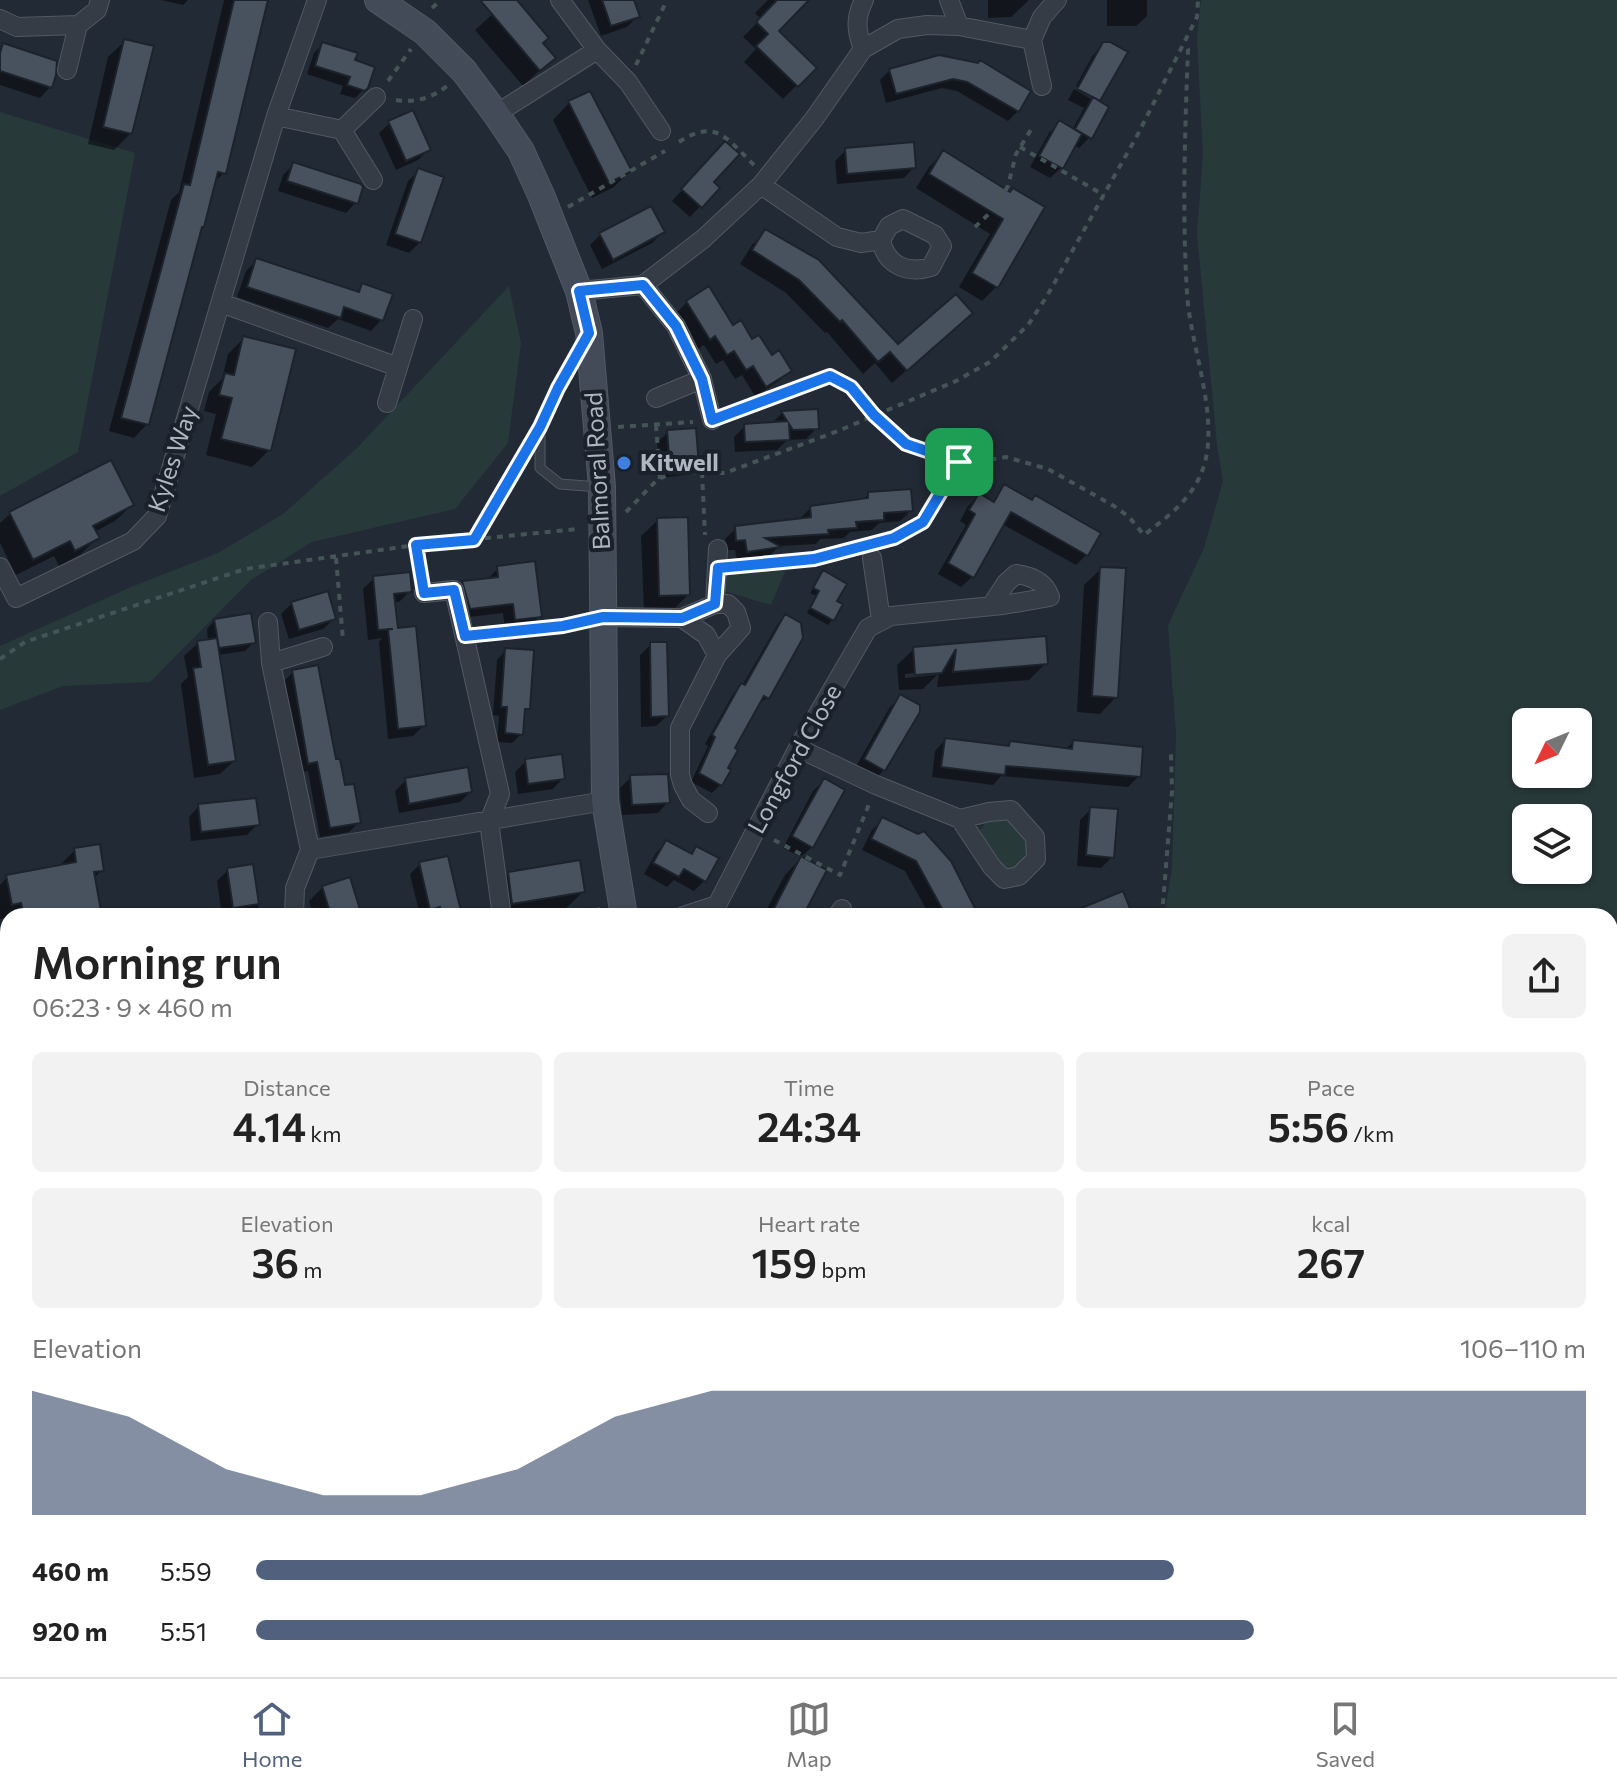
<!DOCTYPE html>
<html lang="en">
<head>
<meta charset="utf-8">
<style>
  :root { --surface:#fff; --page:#f2f2f2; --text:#222; --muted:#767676; --line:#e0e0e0; --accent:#51617d }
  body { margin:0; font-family:Commissioner,sans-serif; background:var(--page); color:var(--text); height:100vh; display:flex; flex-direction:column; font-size:30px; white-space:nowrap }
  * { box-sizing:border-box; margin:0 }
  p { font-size:26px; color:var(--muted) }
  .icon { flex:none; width:44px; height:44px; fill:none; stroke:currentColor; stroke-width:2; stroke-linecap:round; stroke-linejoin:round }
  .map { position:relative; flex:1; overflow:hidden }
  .side { position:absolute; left:0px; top:908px; width:1618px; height:770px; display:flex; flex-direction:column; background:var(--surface); border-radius:24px 24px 0 0; box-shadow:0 2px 6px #0004 }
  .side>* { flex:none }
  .needle { width:52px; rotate:227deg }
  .fabs { position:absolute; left:1512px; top:708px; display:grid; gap:16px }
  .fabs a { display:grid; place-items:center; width:80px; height:80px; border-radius:12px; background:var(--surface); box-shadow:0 2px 6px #0004; font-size:40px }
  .pin { position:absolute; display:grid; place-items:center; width:68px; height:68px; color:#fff; margin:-34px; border-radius:16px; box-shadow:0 4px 12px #0006 }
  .round { display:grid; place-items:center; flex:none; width:84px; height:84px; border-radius:12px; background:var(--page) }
  .headline { display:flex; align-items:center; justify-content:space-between; height:136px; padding:0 32px }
  h1 { font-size:44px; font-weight:600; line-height:60px }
  .figures { display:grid; grid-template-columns:repeat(3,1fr); gap:12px; height:136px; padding:8px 32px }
  .figures div { display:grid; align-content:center; border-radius:12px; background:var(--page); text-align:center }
  .figures b { font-size:40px; font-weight:600 }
  .figures small { font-size:22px; font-weight:400 }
  .figures p { font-size:22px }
  .chart { height:224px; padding:16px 32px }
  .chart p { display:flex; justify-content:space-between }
  .chart svg { width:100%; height:144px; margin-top:8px; fill:var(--accent); opacity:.7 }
  ul { padding:0 32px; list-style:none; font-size:26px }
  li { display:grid; grid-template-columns:128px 96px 1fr; align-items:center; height:60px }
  li i { height:20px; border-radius:10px; background:var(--accent) }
  .tabs { display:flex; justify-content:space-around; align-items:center; height:112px; border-top:2px solid var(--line); background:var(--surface); font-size:22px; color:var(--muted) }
  .tabs a { display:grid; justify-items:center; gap:4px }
  .tabs .current { color:var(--accent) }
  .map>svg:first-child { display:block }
</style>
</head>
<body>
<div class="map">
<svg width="1617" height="1677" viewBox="0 0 1617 1677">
  <rect width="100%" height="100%" fill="#222a35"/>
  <path fill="#28393a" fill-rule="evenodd" d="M1201,0H1617V1243L1610,1249V916H1164L1172,869L1176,734L1168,625L1204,548L1223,481L1217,445L1197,234L1203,154L1197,40ZM1526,722H1578V774H1526ZM1526,818H1578V870H1526Z
    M0,112L135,153L78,452L0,496Z
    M509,286L521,343L508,443L455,509L312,542L251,580L150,682L63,686L0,710V646L131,587L218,553L283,514L357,448Z
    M792,555L771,605L724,591L726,559Z
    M990,817H1008L1027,833L1029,850L1019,867L1007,871L991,855L978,833Z
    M8,1215V1440L0,1434V1217Z
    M1617,1308V1368L1610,1376V1314Z
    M116,1670H240L243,1677H118Z
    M844,1670H1063L1058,1677H845Z"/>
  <path fill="#0007" fill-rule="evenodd" d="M161,0H188L183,5Z
    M224,0H266L224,173L213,183L147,424L134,438L109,431L171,200L179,192Z
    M508,0H515L541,44L553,58L523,86L475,30Z
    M588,0H632L638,16L627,27L601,36Z
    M768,0H801L776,31L814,68L783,99L744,62L756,49L743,37L761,19L755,13Z
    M988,0H1028V1L1011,17L988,18Z
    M1107,0H1147V16L1136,26H1107Z
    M125,41L131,133L114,150L88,144L108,57Z
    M323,44L353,62L363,90L355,98L340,94L343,86L307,74L314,53Z
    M1104,44L1125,53L1098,100V98L1076,86L1093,55Z
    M4,45L50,87L40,98L0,85V49Z
    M939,57L1018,111L1008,121L957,91L942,88L886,103L880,80L890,70Z
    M1074,89L1106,108L1090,137L1079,148L1074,145L1061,168L1050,178L1030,167L1049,133L1060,123L1072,130L1084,108L1068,100Z
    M569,103L630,171L614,187L592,198L553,120Z
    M390,123L428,150L418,160L396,170L379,133Z
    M846,150L914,167L904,178L837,184L835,161Z
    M943,153L1010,194L996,287L982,301L959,287L990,234L916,188L929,167Z
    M715,154L711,182L717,188L690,217L672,201Z
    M294,164L356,202L346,213L278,191L283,175Z
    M419,171L420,242L409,253L386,245L408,181Z
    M663,232L652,243L602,269L590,245L600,235Z
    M766,232L898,347L957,326L892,383L875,363L863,374L827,332L825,333L786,293L740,264L752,245Z
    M257,260L355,293L363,285L381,320L371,331L338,319L328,328L237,297L246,271Z
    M708,289L732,328L790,371L779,381L755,396L742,375L735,379L723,360L716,364L704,345L698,349L676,313L687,302Z
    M244,338L269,450L252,467L206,455L216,414L204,411L209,392L222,379L228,354Z
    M816,411L817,428L806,439L787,440L777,450L735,452L734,437L745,426L771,424L782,413Z
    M668,432L697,465L686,475L660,478L657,443Z
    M1005,487L1086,555L1076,565L1002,524L972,577L961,587L938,574L966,525L960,521L968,506L979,496L991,503Z
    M869,494L911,510L900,521L879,523L872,530L850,532L844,538L820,539L816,544L779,546L768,557L737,561L735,550H726L725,539L736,528L800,518L811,508L862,500Z
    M132,505L115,521L94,532L97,538L81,554L59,566L54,556L16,575L0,543V523L10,514Z
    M658,520L688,595L672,611L644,612L641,536Z
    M498,568L540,616L529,627L505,630L503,613L460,618L452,594L463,583L487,580Z
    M1101,569L1116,697L1100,714L1077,712L1084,585Z
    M823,573L834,601L832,620L828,625L807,613L816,596L810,593Z
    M374,578L410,591L399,602H393L396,630L424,725L413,736L388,739L379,642L382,638L368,640L363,589Z
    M292,603L334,619L323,629L289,639L281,614Z
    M785,616L767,698L757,705L732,749L720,785L712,793L691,782L708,746L705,744L733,694L742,686L777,625Z
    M215,620L254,642L245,651L218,655L234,761L220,774L194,778L181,684L188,677L184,656L198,643L208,641L207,629Z
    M1044,639L1046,663L1029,680L937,687L939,673L923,689L899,690L897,665L914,649ZM939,671L935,675L905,678V674Z
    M651,644L667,716L656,726L641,727L640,655Z
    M506,650L528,708L523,713L521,734L512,743L497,742L499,716L493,715L497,660Z
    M293,672L359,822L349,832L320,837L308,771L299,772L283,682Z
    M901,697L884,770L873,781L854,770L890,707Z
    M945,740L1005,748L1010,743L1065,750L1073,742L1139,776L1128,787L1001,776L993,785L932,777L935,751Z
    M526,761L563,778L553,789L518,794L515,772Z
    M631,777L668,802L658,813L622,815L620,788Z
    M406,780L470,792L460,802L399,813L395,791Z
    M824,780L812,847L801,857L783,848L813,791Z
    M199,806L258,824L247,835L191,841L189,817Z
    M1091,809L1112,857L1101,868L1077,866L1080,820Z
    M883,819L977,916H930L905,871L862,850L872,830Z
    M666,842L690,855L697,848L705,880L694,891L674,880L667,887L644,874L656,853Z
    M75,850L102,870L93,879L100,916H8V931L5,918L0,919V885L7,877L57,868Z
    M801,858V916H763L785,875Z
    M420,864L461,916H420L410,874Z
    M252,866L260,916H222L217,881L228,870Z
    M509,874L583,892L566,908L516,916H496L492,890Z
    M323,887L360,916H314L309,901Z
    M4,1497H8V1546H0V1501Z
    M1617,1562V1576L1610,1569Z
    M0,1615H8V1652H0Z
    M606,1670H657L658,1677H607Z"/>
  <path fill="#48515e" stroke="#1c232c" stroke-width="2" d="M234,0H268L226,174L218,172L204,227H202L149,425L121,418L184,184L190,185Z
    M480,0H517L549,38L543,43L556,58L540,71Z
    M602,0H634L640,17L611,26Z
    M777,0H809L779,31L817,68L798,87L756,46L768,34L756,22Z
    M124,39L154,46L132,134L103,127Z
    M322,42L358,53L355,60L375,67L368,88L365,91L347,85L350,77L315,66Z
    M1103,42H1110L1128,52L1100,101L1077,89Z
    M3,43L57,61L56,75L52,88L0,71V53Z
    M939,55L978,63L980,60L1031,91L1019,112L967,82L953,79L896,94L889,69Z
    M590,91L632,171L609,183L568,101Z
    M1093,97L1109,107L1092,139L1075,129Z
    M413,110L431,150L406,161L388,121Z
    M1059,120L1082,134L1063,169L1039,156Z
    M725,141L740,154L714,182L720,188L702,208L681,189Z
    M914,142L916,168L847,174L845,148Z
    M943,150L1010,192L1013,188L1045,207L998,288L972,273L1003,219L929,174Z
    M293,162L361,184L363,187L358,204L287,181Z
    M418,168L444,177L421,243L395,234Z
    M651,206L665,232L613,260L599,233Z
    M765,229L819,260L898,344L956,294L973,313L907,371L890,352L878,362L842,320L840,322L799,280L752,250Z
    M256,258L359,292L362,283L393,294L383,321L344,307L341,318L247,287Z
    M709,286L733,325L741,320L752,339L759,335L772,355L779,350L792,371L766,387L753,366L746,370L734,351L727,355L715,336L710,340L686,301Z
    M243,336L296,349L271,451L221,439L232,398L219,395L225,373L234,375Z
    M818,409L819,429L793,430L789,424L790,440L745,442L744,424L787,421L781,411Z
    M696,428L699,466L670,468L667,430Z
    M111,460L134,505L93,526L100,538L75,551L70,541L33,560L9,512Z
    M1004,484L1032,500L1035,495L1101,533L1088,556L1011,512L974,578L948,563L975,514L969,510L979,493L994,502Z
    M911,489L913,511L884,513V520L856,522L857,528L828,530L829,534L765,538L781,547L747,552L745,540L736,541L735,526L811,517L810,506L868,498V492Z
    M688,517L690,595L659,596L657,518Z
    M535,561L542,617L515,620L513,604L470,609L462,581L498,577L497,566Z
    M1100,567L1126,568L1118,698L1092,696Z
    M823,570L847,584L837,601L843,604L834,621L810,608L819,591L813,588Z
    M410,572L412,592L394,594L398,628L416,626L426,726L398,729L388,629H393L378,630L373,576Z
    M328,591L336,619L299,630L291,602Z
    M251,613L256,643L219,648L214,619Z
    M785,614L801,623L803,638L769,699L764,696L735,748L738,750L728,768L731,770L722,786L699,773L715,737L712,735L741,683L745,685Z
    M1046,636L1048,664L953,672L956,649L942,673L915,675L913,647Z
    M217,638L236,761L208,765L193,668L201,667L197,641Z
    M650,642H667L669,716L651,717Z
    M505,648L534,650L530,709H525L523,735L505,733L507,707H501Z
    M318,665L336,759H340L345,785L354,784L361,823L330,828L317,762L308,764L292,670Z
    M900,694L920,705V712L885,771L864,759Z
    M945,738L1009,746L1010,741L1072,749L1073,740L1143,747L1141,777L1006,766L1005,775L941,767Z
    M562,754L565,779L528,784L525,759Z
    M468,767L472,792L409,804L405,778Z
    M668,774L670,803L632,805L630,775Z
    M824,778L845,790L813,848L792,836Z
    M256,798L260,825L201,832L198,804Z
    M1090,807L1118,809L1114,858L1086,855Z
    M882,817L918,834L924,831L951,861L979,916H946L916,861L871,839Z
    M666,840L692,854L696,846L719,858L706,882L684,869L679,877L653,863Z
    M100,844L104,871L94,872L102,916H24L21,903L12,905L6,875L76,862L74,848Z
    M448,856L459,903L463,916H442L440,907L430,910L419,862Z
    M801,856L827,870L803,916H770Z
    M580,860L585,892L512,904L508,872Z
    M253,864L259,904L233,908L227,868Z
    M350,877L362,916H331L322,886Z
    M1123,891L1133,916H1064V915Z"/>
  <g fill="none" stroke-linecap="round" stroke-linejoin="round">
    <defs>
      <path id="lane" d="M582,345L540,427V468L560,484L599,487
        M1610,1412L1617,1404
        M1610,1460L1617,1452"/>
      <path id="street" d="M560,0L597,50L628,82L661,131
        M949,0L959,26
        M0,19L17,27L78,25L97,10L100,0
        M863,49C856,30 855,18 864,0
        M67,70L78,25
        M1042,86L1032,40L1042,17L1057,0
        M496,114L597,50
        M276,116L342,130L376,97
        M342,130L373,180
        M761,185L837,237L861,243L881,240L889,226L903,219L935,235L942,246L931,267C908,274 886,266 881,240
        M643,285L676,326L702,379L712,420
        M579,291L643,285L703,239L761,185L814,119L863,49L898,29L927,25L959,26L1032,40
        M221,303L398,367
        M656,398L702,379
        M387,403L413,319
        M872,558L881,620
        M0,567L16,598L133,541L157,516L276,116L317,0
        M424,593L454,590L500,794L489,822L502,916
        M715,604H728L736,612L741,628L717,655L706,635L682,618Z
        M715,604L718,549
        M603,617L682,618
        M268,622L271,663L310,850
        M271,663L323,647
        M798,748L876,785L960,819L989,812L1011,810L1035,837L1036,859L1019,876L1004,879L992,867L960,819
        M708,813L691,800L683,785L680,775V728L717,655
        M294,916L295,888L310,850L605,801
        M683,916L717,905L798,748L868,628L891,616L1003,605L1050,597C1045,582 1031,576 1016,574L1006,583L991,606
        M837,916L842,909"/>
      <path id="secondary" d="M378,0L425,32L464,71L496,114L521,151L541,195L579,291L589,333L602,487L605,801L624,916
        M1610,1282L1617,1276
        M1130,1677L1137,1670"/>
    </defs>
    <use href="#lane" stroke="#525963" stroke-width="11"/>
    <use href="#street" stroke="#525963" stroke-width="20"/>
    <use href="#secondary" stroke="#525963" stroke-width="28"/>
    <path stroke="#455557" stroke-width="4" stroke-dasharray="6 6" stroke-linecap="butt" d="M432,8L441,0
      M636,65L667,0
      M388,81L411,49
      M396,100C415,103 432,98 447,86
      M679,142C716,118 726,138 754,165
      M1020,147L1104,195
      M568,207L665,151
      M975,227L995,208L1008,186L1016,154L1032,128
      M728,414L830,376L851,387L874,415L906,444L964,464L1006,457L1048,469L1114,506L1129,517L1144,535C1171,514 1196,496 1205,462C1218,412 1190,344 1187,293C1182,212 1185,130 1188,49L1184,44
      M656,425L660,479
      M618,427L693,422
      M702,472L705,535
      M626,512L656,481L672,472L725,473L838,431L956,381L990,362L1028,325L1047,296L1138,134L1197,17L1198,0
      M474,540L523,456
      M880,541C928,528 936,503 959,462
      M416,545L421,574
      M336,558L343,640
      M734,567L814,559L856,548
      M482,634L581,622
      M0,659L25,642L245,569L416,545L578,529
      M774,840L840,875L870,802
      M574,916L600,909
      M1162,916L1172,791L1171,752
      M1245,1670L1252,1677"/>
    <use href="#lane" stroke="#353c45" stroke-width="9"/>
    <use href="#street" stroke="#353c45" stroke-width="18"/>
    <use href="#secondary" stroke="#434b58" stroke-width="26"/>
  </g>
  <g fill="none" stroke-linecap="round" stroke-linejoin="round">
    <defs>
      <path id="route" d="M643,285L676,326L702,379L712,420L830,376L851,387L874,415L906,444L959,462L923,522L894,538L814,559L718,568L715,604L682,618L603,617L563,626L465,636L454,590L424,593L416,545L474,540L540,427L558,388L589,333L579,291Z"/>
    </defs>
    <use href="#route" stroke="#fff" stroke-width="16"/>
    <use href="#route" stroke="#1a73e8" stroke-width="10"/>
  </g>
  <circle fill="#3f7fe0" stroke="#1a212a" stroke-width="3" cx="624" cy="463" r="8"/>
  <g text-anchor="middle" stroke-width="8" stroke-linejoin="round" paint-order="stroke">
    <g font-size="24" fill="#afb6c2" stroke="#1a212a">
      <text transform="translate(173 459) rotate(-72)" y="8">Kyles Way</text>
      <text transform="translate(598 471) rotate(-93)" y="8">Balmoral Road</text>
      <text transform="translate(795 759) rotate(-61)" y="8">Longford Close</text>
    </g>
    <g font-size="24" font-weight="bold" fill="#afb6c2" stroke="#1a212a" text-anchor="start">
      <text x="640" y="471">Kitwell</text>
    </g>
  </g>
</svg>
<div class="fabs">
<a><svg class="needle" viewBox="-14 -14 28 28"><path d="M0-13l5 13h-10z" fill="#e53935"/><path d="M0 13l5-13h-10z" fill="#767676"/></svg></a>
<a><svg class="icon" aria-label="layers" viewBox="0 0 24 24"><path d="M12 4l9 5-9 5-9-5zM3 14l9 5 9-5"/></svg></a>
</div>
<div class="pin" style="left:959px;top:462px;background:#1e9e55"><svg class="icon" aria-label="arrive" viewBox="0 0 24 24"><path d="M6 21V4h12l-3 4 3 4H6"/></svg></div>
<section class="side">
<div class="headline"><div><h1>Morning run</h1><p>06:23 · 9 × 460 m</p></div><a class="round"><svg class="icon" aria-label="share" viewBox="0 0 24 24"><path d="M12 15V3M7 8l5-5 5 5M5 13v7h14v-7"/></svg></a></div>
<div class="figures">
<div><p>Distance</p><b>4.14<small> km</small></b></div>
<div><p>Time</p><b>24:34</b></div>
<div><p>Pace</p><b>5:56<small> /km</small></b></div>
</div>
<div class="figures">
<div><p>Elevation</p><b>36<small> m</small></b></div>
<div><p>Heart rate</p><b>159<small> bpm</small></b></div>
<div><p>kcal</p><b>267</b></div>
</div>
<div class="chart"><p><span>Elevation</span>106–110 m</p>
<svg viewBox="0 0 160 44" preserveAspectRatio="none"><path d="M0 44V6L10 14L20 30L30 38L40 38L50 30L60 14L70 6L80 6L90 6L100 6L110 6L120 6L130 6L140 6L150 6L160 6V44z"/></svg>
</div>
<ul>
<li><b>460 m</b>5:59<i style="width:69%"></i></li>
<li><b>920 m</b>5:51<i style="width:75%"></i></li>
</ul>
</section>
</div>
<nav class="tabs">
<a class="current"><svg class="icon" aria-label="home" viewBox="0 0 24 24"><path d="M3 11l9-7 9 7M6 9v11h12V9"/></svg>Home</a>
<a><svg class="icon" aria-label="map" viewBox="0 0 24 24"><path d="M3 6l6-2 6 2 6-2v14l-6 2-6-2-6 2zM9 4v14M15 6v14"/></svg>Map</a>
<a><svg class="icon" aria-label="saved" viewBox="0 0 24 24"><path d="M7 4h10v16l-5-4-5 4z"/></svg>Saved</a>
</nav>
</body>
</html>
